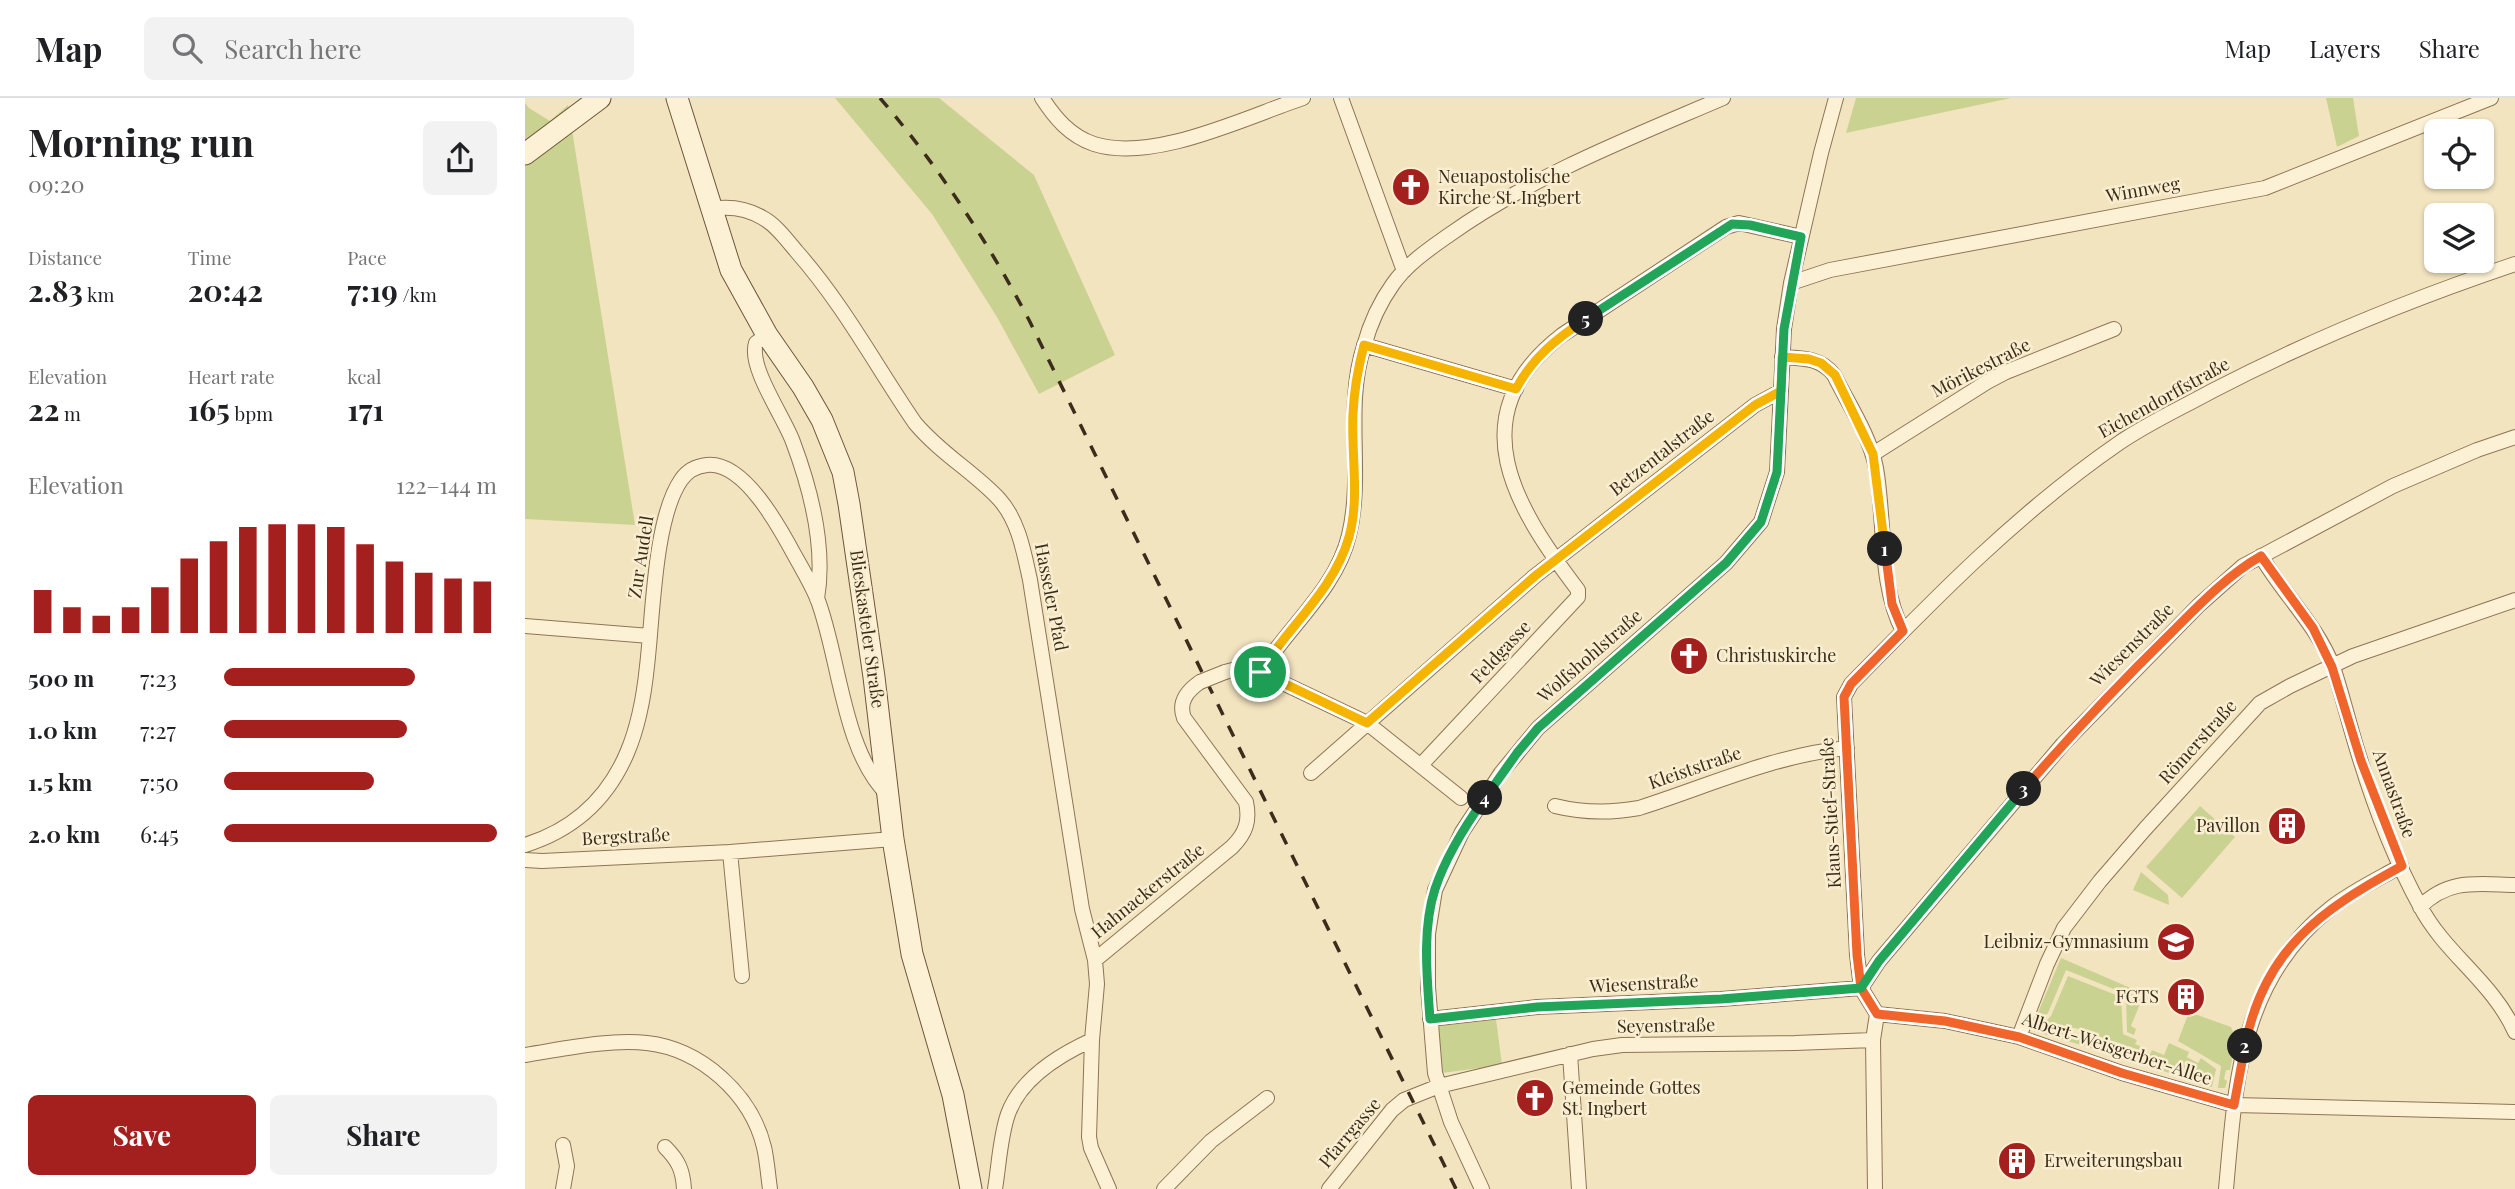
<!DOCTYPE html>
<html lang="en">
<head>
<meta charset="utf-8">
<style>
  :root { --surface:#fff; --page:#f2f2f2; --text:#202124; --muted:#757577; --line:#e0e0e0; --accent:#a4201f }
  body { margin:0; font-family:"Playfair Display",serif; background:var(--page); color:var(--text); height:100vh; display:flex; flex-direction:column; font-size:26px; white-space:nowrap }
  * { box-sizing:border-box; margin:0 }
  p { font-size:23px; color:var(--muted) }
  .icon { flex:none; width:38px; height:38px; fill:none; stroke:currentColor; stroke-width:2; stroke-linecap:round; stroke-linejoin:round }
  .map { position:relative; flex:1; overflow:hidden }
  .drawer { display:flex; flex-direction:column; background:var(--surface); width:525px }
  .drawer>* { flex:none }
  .buttons { position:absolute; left:1899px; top:21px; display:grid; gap:14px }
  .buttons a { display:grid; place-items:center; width:70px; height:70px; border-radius:10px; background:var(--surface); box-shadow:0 2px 5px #0004; font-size:35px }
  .pin { position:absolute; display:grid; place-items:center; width:60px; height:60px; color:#fff; margin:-30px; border:4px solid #fff; border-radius:50%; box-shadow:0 2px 7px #0007 }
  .km { position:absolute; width:35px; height:35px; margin:-18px; border-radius:50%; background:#222; color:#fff; font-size:19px; line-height:35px; text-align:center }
  .round { display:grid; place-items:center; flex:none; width:74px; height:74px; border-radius:10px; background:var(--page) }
  .overview { display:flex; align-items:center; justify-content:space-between; height:119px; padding:0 28px }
  h1 { font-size:38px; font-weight:700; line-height:52px }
  .figures { display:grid; grid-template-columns:repeat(3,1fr); gap:10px; height:119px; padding:7px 28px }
  .figures div { display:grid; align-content:center }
  .figures b { font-size:30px; font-weight:700 }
  .figures small { font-size:19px; font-weight:400 }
  .figures p { font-size:19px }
  .chart { height:196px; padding:14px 28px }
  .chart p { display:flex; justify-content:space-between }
  .chart svg { width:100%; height:126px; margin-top:7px; stroke:var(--accent); stroke-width:6 }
  .action { display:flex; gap:14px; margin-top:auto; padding:14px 28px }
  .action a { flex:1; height:80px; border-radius:10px; background:var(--accent); color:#fff; font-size:28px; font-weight:700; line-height:80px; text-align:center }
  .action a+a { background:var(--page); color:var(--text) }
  ul { padding:0 28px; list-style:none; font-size:23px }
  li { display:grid; grid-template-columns:112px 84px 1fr; align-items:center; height:52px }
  li i { height:18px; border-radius:9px; background:var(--accent) }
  header { display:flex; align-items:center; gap:42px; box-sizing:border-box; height:98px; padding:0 35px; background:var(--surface); border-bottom:2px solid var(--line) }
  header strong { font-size:33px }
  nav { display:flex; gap:38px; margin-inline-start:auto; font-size:24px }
  .search { width:490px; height:63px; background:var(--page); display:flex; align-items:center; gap:18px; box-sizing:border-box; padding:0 24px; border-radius:10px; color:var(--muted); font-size:26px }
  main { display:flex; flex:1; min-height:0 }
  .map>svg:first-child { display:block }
</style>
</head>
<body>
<header>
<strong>Map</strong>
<div class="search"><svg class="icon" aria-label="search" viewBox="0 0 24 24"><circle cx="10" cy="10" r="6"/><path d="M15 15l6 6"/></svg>Search here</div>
<nav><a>Map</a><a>Layers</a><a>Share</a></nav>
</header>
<main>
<section class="drawer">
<div class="overview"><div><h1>Morning run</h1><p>09:20</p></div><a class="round"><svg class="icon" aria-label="share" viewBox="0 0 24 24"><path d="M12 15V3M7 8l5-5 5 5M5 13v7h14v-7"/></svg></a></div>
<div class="figures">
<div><p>Distance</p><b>2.83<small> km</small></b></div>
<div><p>Time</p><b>20:42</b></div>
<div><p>Pace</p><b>7:19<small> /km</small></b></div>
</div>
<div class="figures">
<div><p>Elevation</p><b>22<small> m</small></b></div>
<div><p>Heart rate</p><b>165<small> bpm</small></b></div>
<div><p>kcal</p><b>171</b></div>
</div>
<div class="chart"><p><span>Elevation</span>122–144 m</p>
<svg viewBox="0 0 160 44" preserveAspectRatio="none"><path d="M5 44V29M15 44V35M25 44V38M35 44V35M45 44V28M55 44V18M65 44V12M75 44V7M85 44V6M95 44V6M105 44V7M115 44V13M125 44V19M135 44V23M145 44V25M155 44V26"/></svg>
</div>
<ul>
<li><b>500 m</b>7:23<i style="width:70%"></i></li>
<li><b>1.0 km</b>7:27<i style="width:67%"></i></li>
<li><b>1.5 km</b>7:50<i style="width:55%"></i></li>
<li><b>2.0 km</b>6:45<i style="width:100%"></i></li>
</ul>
<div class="action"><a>Save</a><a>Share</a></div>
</section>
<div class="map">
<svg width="1990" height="1091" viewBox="0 0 1990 1091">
  <rect width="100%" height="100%" fill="#f3e4c0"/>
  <path fill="#cad292" d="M310,0H414L509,77L590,257L514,296L472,219L407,116Z
    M1331,0H1486L1321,35Z
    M1801,0H1828L1834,38L1812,49Z
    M0,5L4,10L25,23L43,7L110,427L0,421Z
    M1675,708L1710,739L1657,800L1621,769Z
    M1616,774L1643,797L1644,807L1608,792Z
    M1536,860L1608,891L1606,896L1617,901L1606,928L1611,931L1609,937L1602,934L1601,896L1541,872L1523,915L1507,929Z
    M1543,878L1596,899L1598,936L1612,942L1610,946L1619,950L1617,953L1550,930L1518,926L1526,918Z
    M1664,914L1706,929L1711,941L1705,972H1701L1699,981L1702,983L1700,990H1693L1696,968L1653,943Z
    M971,921L977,967L917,975L911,924Z
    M1523,929L1616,958L1613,964L1509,933Z
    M1644,945L1664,954L1662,959L1673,965L1676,960L1691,971L1687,989L1620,967L1627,952L1639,957Z"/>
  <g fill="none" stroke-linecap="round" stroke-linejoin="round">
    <defs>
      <path id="minor" d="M517,0C530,20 545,38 569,46C628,65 721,19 778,0
        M816,0L879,173
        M186,111C204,108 223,111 238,120C251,127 262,142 272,154C318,206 351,268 390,325C416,356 449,374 474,401C494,423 499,455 505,482L557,811L570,862L572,886L567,942L564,1039L566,1050L584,1091
        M1266,185L1305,172L1740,90L1966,0
        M242,237L231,245C223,269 259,319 268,344C286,392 301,449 292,501
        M839,247L991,291
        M1257,259C1278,260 1296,260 1309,277C1324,307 1345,338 1351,370C1360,420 1354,489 1378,533
        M1348,356L1462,284L1481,274L1589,231
        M1736,458C1758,496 1792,527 1808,569C1818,599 1825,630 1835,661C1850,710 1870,762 1895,808C1920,856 1968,884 1990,934
        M0,528L125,538
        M700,574L719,569L735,574L842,625L936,700
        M735,574C763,529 812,490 824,437C839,375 819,310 839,248C845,226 855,204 868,186C882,166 904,151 924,137C1007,78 1105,40 1198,0
        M896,667L1053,499V492C991,410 932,318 1037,237L1201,129L1214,125L1276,139
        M786,675L1010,478L1230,307L1256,293
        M1030,708C1058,715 1086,715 1114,710C1183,688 1250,657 1322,650
        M0,747C48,732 82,702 102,655C114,627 119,598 122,568C128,519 129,421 156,382C162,373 172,368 182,367C219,363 255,430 270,458C278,472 286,486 292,500C315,559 317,652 363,697
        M205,754L217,878
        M0,762L17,763L205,754L368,741
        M1895,809C1924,780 1952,786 1990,787
        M570,862L707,749C721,735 725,723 721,704L659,620C653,604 662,593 675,584
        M1336,890L1354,863L1538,646L1674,507L1718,468L1868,388L1952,352L1990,339
        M1352,916L1336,890L1332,857L1319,599L1326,586C1410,500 1495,413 1594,345C1623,325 1656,310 1687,293C1785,242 1886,201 1990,166
        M1352,916L1420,923L1494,939L1597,975L1709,1007L1990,1014
        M905,921L1012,909L1196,901L1336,890
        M1494,939L1522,866L1539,830L1575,783L1620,731L1735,605L1765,588L1828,558L1990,502
        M1045,956L1054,1091
        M0,957C39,951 83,941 122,945C176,951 226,996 239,1049C242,1062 243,1077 245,1091
        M140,1049C153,1062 158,1072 159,1091
        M38,1091L42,1068L38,1047
        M470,1091C474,1067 475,1039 483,1016C496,980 534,957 567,942
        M639,1091L686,1043L742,1000
        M804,1091L867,1012L879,1002L914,988L1068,951L1097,947L1270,945L1348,942
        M957,1091L926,1024L910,975L903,889V836L910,792L937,734L976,675L1013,630L1201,465L1236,424L1252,374L1259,231L1266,185L1296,55L1311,0
        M1350,1091L1348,942L1352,916
        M1701,1091C1711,983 1714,882 1807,809C1828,793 1853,781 1876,768"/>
      <path id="secondary" d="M152,0L206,172L242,237L278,289L297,322L318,374L324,406L349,579L368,741L387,856L428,997L446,1091
        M0,56L75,0"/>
    </defs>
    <use href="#minor" stroke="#8e7456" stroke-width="16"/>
    <use href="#secondary" stroke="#705539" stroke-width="23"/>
    <use href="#minor" stroke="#fcf1d4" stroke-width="14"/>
    <use href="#secondary" stroke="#fcf1d4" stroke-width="21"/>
    <path stroke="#3c2c1c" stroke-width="3.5" stroke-dasharray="12 12" stroke-linecap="butt" d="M355,0C413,68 462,142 504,222L931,1091"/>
    <defs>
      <path id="minor-bridge" d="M675,584L700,574"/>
    </defs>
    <use href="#minor-bridge" stroke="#8e7456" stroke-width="16" stroke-linecap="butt"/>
    <use href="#minor-bridge" stroke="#fcf1d4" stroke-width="14"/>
  </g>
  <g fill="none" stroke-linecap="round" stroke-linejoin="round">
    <defs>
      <path id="split-1" d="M735,574L842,625L1010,478L1230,307L1256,293L1257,259L1284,261L1296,265L1310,277L1348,356L1360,451"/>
      <path id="split-2" d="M1360,451L1367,506L1378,533L1326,586L1319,599L1332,857L1336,890L1352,916L1420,923L1494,939L1597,975L1709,1007L1720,948"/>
      <path id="split-3" d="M1499,691C1545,638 1593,587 1643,538C1672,509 1701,478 1736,458L1788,530L1807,569L1836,663L1877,768C1796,812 1739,851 1720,948"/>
      <path id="split-4" d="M960,700C940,728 921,758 910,791C897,831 902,879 905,921L1012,909L1196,901L1336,890L1354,863L1499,691"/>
      <path id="split-5" d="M960,700L992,655L1013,630L1201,465L1236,424L1252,374L1259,231L1276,139L1225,127L1207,126L1061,221"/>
      <path id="split-6" d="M735,574C763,529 809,492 824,439C835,399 826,357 828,316C829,292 833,270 839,247L991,291C1008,259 1031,241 1061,221"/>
    </defs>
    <use href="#split-1" stroke="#fff" stroke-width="14"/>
    <use href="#split-2" stroke="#fff" stroke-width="14"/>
    <use href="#split-3" stroke="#fff" stroke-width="14"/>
    <use href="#split-4" stroke="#fff" stroke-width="14"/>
    <use href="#split-5" stroke="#fff" stroke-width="14"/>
    <use href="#split-6" stroke="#fff" stroke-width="14"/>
    <use href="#split-1" stroke="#f5b400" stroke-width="9"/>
    <use href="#split-2" stroke="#f0652b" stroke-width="9"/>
    <use href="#split-3" stroke="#f0652b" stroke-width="9"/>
    <use href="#split-4" stroke="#22a559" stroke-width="9"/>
    <use href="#split-5" stroke="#22a559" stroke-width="9"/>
    <use href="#split-6" stroke="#f5b400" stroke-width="9"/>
  </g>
  <defs>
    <symbol id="church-disc" viewBox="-11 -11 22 22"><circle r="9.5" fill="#a4201f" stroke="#f9eed0"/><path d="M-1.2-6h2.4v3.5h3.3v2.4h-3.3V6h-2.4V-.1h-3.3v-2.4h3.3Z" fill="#fff"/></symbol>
    <symbol id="building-disc" viewBox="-11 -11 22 22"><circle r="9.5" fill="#a4201f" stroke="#f9eed0"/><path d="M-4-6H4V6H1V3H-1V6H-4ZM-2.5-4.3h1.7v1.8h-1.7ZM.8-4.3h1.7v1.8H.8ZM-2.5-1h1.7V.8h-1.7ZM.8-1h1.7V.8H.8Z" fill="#fff"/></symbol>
    <symbol id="school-disc" viewBox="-11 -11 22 22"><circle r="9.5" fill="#a4201f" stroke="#f9eed0"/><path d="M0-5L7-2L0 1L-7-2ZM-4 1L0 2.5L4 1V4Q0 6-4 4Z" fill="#fff"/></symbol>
  </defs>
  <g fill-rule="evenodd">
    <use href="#church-disc" x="864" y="67" width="44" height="44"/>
    <use href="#church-disc" x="1142" y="536" width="44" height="44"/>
    <use href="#building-disc" x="1740" y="706" width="44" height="44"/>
    <use href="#school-disc" x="1629" y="822" width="44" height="44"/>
    <use href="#building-disc" x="1639" y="877" width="44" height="44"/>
    <use href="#church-disc" x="988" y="978" width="44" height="44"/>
    <use href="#building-disc" x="1470" y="1041" width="44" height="44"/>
  </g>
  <g text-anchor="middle" stroke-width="5" stroke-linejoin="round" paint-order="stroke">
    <g font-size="18" fill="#3c2c1c" stroke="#f9eed0" text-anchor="start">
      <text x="913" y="85">Neuapostolische<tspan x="913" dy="21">Kirche St. Ingbert</tspan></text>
      <text x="1191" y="564">Christuskirche</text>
      <text x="1735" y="734" text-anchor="end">Pavillon</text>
      <text x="1624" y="850" text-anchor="end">Leibniz-Gymnasium</text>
      <text x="1634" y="905" text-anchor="end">FGTS</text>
      <text x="1037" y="996">Gemeinde Gottes<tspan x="1037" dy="21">St. Ingbert</tspan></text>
      <text x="1519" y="1069">Erweiterungsbau</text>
    </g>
    <g font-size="18" fill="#3c2c1c" stroke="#f9eed0">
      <text transform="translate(1618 92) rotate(-10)" y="6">Winnweg</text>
      <text transform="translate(1456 270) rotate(-27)" y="6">Mörikestraße</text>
      <text transform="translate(1639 300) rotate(-29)" y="6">Eichendorffstraße</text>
      <text transform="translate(1137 355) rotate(-38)" y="6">Betzentalstraße</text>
      <text transform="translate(116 459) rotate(-81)" y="6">Zur Audell</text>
      <text transform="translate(526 499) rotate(79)" y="6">Hasseler Pfad</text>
      <text transform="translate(342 531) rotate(82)" y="6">Blieskasteler Straße</text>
      <text transform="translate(1607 547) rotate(-45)" y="6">Wiesenstraße</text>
      <text transform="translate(976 554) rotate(-47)" y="6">Feldgasse</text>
      <text transform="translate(1065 558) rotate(-41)" y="6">Wolfshohlstraße</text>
      <text transform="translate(1673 644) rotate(-48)" y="6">Römerstraße</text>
      <text transform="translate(1170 670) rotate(-19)" y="6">Kleiststraße</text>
      <text transform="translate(1869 696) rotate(70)" y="6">Annastraße</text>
      <text transform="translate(1306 715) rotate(-93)" y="6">Klaus-Stief-Straße</text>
      <text transform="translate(101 739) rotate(-3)" y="6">Bergstraße</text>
      <text transform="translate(623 793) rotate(-39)" y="6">Hahnackerstraße</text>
      <text transform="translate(1119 886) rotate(-3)" y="6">Wiesenstraße</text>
      <text transform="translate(1141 928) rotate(-1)" y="6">Seyenstraße</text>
      <text transform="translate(1592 951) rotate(18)" y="6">Albert-Weisgerber-Allee</text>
      <text transform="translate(825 1035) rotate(-50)" y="6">Pfarrgasse</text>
    </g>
  </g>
</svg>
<div class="buttons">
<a><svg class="icon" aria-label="locate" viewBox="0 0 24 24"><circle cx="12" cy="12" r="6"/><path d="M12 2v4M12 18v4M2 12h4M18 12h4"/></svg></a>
<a><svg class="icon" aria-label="layers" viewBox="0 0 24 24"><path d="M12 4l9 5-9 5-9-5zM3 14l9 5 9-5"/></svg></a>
</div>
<div class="pin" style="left:735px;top:574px;background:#1e9e55"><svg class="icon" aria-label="arrive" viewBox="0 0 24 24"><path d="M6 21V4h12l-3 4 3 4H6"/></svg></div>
<b class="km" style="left:1360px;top:451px">1</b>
<b class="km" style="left:1720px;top:948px">2</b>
<b class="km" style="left:1499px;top:691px">3</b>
<b class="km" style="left:960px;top:700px">4</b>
<b class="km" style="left:1061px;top:221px">5</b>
</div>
</main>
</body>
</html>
